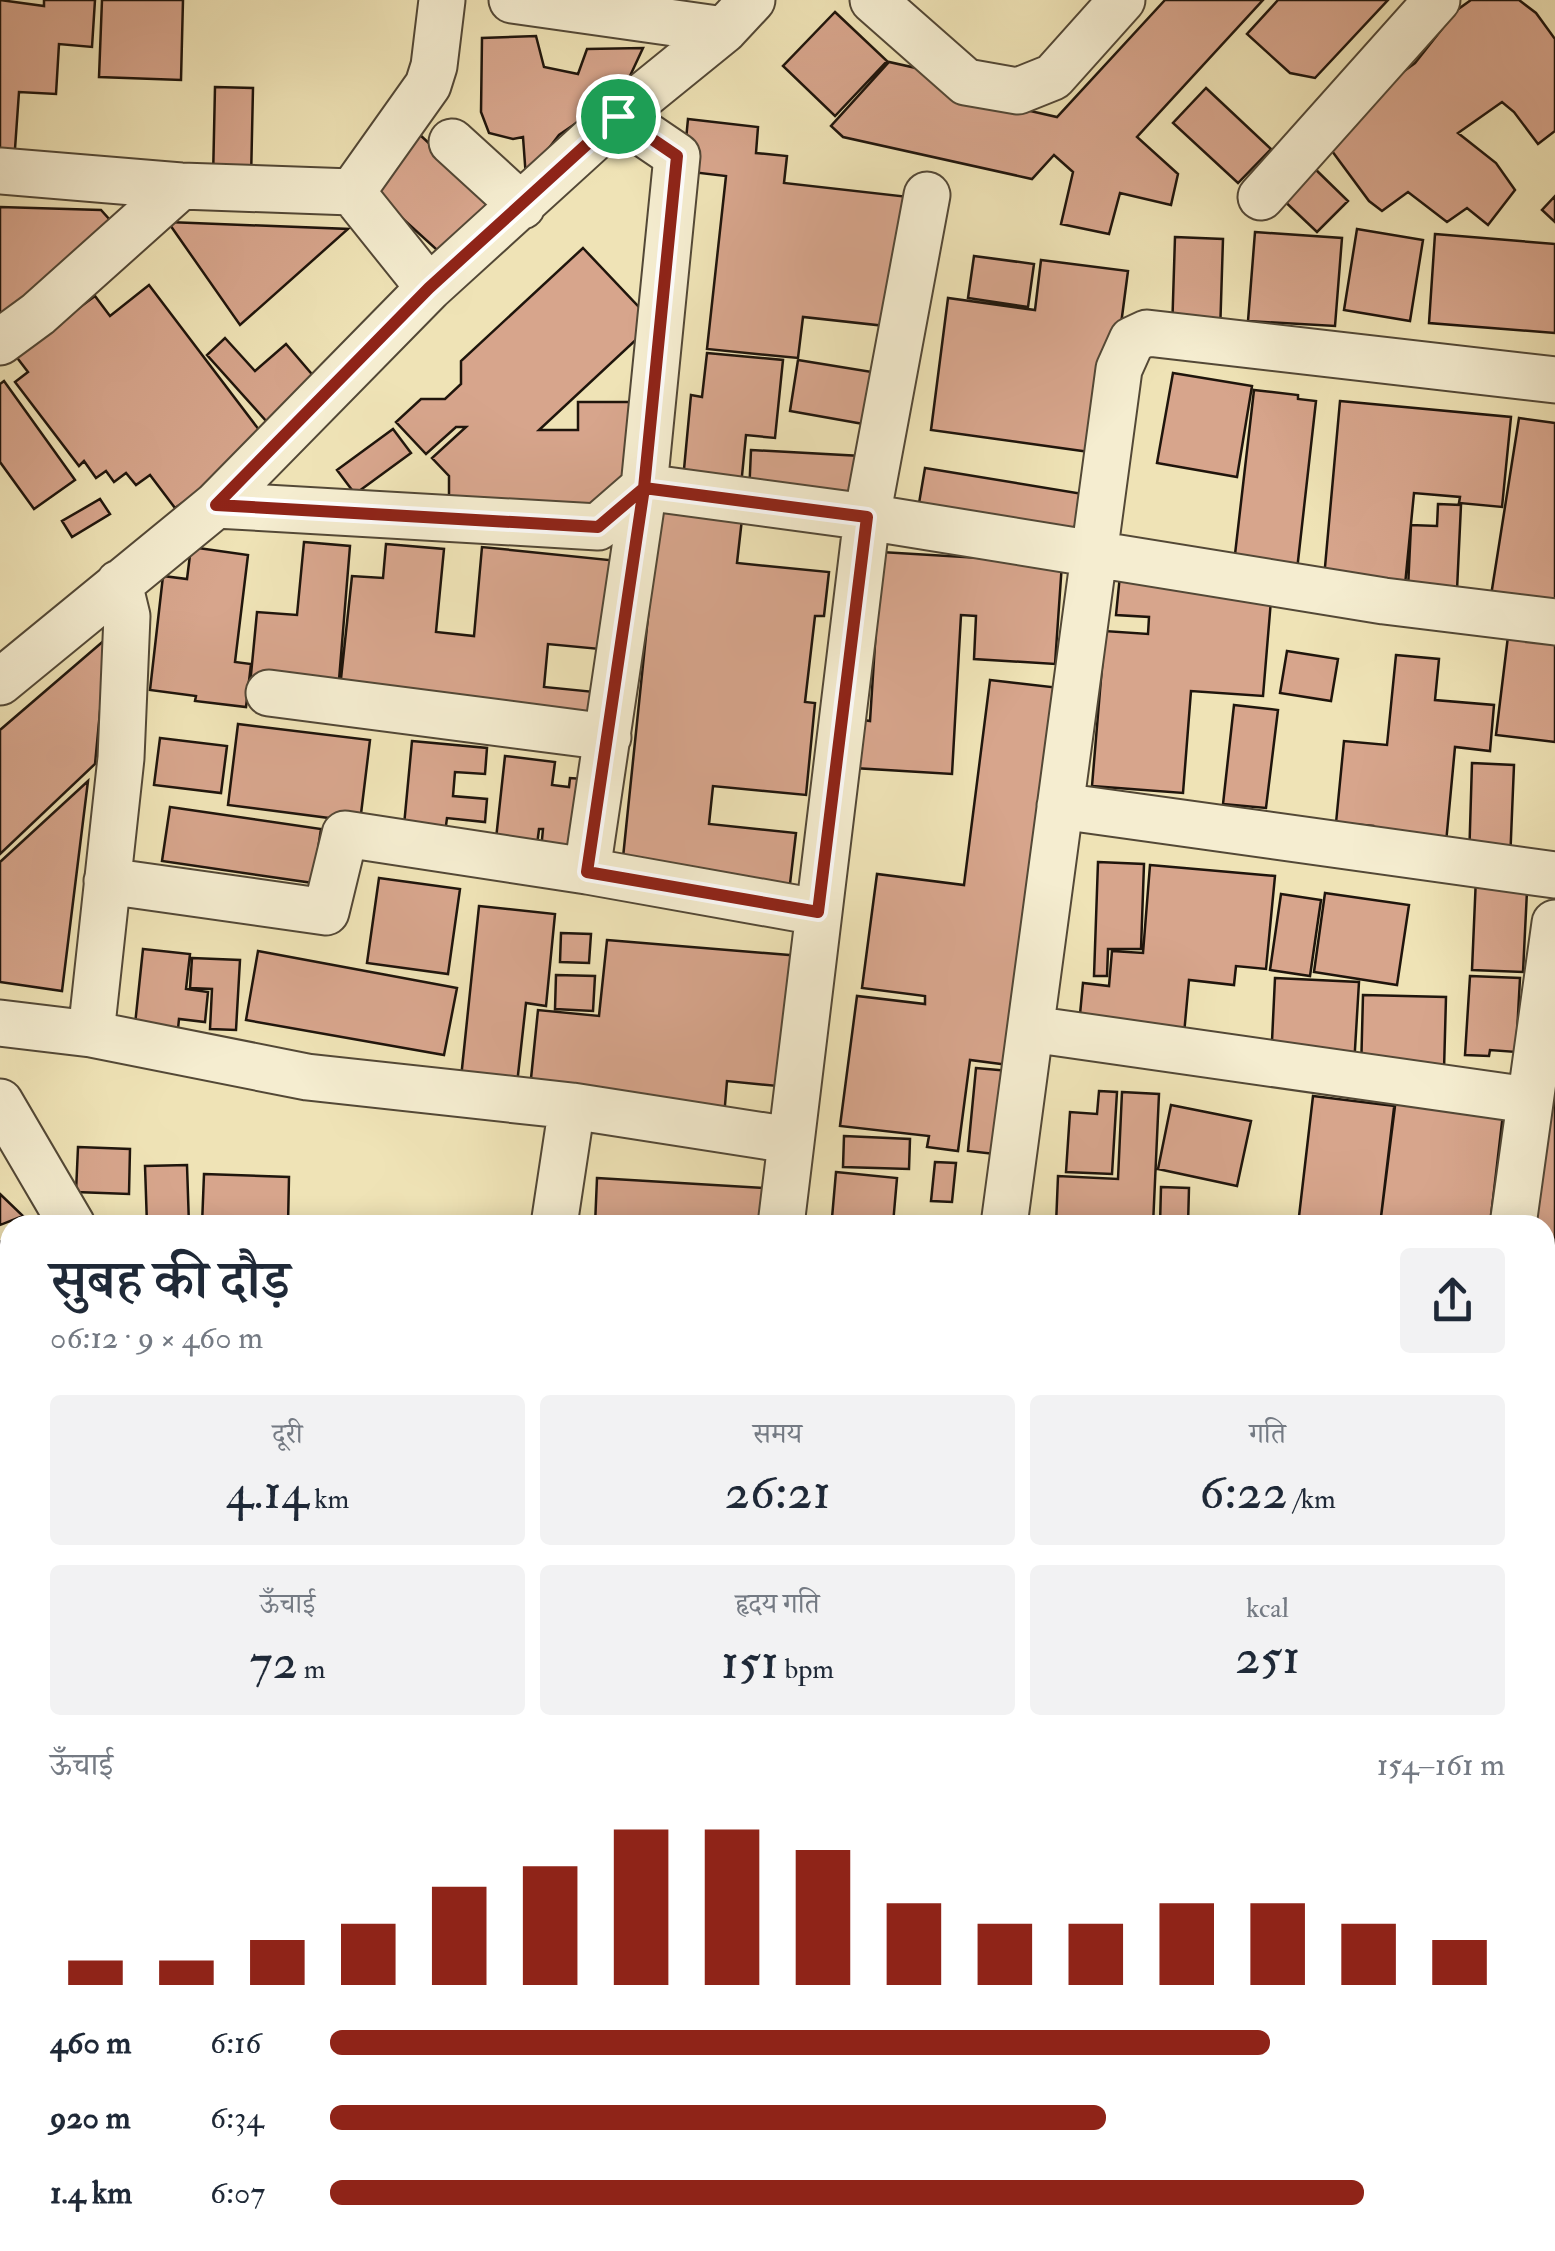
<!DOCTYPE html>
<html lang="hi">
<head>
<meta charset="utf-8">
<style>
  :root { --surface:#fff; --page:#f2f2f3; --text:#1f2937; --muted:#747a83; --accent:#8f2418 }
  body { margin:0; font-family:"IM FELL Double Pica","Noto Serif Devanagari",serif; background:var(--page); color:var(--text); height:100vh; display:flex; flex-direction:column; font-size:38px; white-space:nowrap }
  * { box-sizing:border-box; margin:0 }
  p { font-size:32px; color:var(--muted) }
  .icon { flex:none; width:55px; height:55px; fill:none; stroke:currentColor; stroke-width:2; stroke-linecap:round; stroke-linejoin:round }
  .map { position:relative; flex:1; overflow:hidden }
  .panel { position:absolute; left:0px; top:1215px; width:1555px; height:1038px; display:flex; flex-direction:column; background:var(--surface); border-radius:30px 30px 0 0; box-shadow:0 5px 25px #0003 }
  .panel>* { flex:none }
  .pin { position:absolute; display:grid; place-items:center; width:85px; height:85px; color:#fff; margin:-42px; border:5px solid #fff; border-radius:50%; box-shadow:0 2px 10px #0007 }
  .round { display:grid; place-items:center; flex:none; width:105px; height:105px; border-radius:10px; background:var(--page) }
  .overview { display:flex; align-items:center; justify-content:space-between; height:170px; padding:0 50px }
  h1 { font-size:55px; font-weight:600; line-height:75px }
  .figures { display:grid; grid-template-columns:repeat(3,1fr); gap:15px; height:170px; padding:10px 50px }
  .figures div { display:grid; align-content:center; border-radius:10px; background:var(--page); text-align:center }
  .figures b { font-size:50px; font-weight:600 }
  .figures small { font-size:28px; font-weight:400 }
  .figures p { font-size:28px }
  .chart { height:280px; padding:20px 50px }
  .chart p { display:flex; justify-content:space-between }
  .chart svg { width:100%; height:180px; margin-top:10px; stroke:var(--accent); stroke-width:6 }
  ul { padding:0 50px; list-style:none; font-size:32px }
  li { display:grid; grid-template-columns:160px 120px 1fr; align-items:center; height:75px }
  li i { height:25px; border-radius:12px; background:var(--accent) }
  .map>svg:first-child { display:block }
</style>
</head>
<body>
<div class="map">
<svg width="1555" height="2251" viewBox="0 0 1555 2251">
  <rect width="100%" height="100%" fill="#efe3b6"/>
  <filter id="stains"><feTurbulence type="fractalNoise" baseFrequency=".002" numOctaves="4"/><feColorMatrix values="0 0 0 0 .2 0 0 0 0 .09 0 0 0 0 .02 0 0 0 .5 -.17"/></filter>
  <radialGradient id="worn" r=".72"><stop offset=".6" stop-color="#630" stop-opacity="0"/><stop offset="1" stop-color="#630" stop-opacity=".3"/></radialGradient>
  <path fill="#d7a58c" stroke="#1f150c" stroke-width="2.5" d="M0,0L44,6V0H95L92,47L59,44L56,94L19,92L14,163L0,162Z
    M102,0H183L181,80L99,77Z
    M1165,0H1263L1137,137L1178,174L1171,205L1120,193L1109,234L1061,224L1073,172L1054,155L1032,179L843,137L831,126L889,62L947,75L972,98L1057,117Z
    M1278,0H1388L1315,78L1290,73L1247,34Z
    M1471,0H1519L1536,13L1555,39V131L1538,144L1514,112L1502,102L1458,133L1496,163L1515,190L1488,225L1467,208L1447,222L1408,192L1382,211L1369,201L1332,151L1381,88L1415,63L1457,10Z
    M835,12L887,61L835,116L783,66Z
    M536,36L544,67L578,74L587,49L643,48L623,91L559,135L526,178L523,137L513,139L489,133L481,112L482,38Z
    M215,87L253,88L251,180L213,179Z
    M1206,88L1271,149L1238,183L1173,123Z
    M688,119L758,127L756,153L787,156L784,183L909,197L895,327L803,317L798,358L707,349L726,176L683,171Z
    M419,134L497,206L447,259L369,188Z
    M1310,164L1348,201L1317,232L1279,196Z
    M1555,196V222L1542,210Z
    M0,207L101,210L119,230L0,328Z
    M168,222L348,229L240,325Z
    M1357,229L1423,240L1410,321L1344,310Z
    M1255,232L1342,238L1335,326L1248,321Z
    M1435,234L1555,244V333L1429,323Z
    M1175,237L1223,239L1220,334L1172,332Z
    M583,248L654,323L539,430H578V402H642V512L449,501V476L432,458L466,427H456L426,454L396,422L421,399H445L461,384V361Z
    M974,256L1034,264L1028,307L968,298Z
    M1041,260L1128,271L1104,454L931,430L948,298L1035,310Z
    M149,285L269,443L175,508L150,475L136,485L126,473L114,482L106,471L96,478L84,461L79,466L15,382L28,372L15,355L95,296L110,316Z
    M225,338L255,371L286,344L316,379L267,422L207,355Z
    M707,353L783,360L775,438L746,435L741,486L683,480L691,395L702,397Z
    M798,360L878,373L869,425L790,411Z
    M1173,373L1252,386L1237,477L1157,463Z
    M4,381L75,480L34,509L0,462V384Z
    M1254,390L1298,395V399L1316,401L1297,570L1234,563Z
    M1340,401L1511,417L1502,507L1459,503L1460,497L1414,493L1405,585L1324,578Z
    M1519,418L1555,423V602H1490Z
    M393,429L411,453L355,494L337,470Z
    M751,450L861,456L858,501L749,495Z
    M925,468L1101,497L1092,551L916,521Z
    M100,499L110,514L72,537L62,521Z
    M660,501L743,510L737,563L829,572L824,616H815L805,702L815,703L806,795L713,786L709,824L796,833L790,884L622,867Z
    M1438,504L1461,505L1457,590L1408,588L1411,525L1437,526Z
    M304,542L350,546L338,692L250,685L257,612L297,615Z
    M386,544L444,549L436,632L474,636L482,547L619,561L610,650L548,644L544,687L595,692L591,722L339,697L352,576L383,578Z
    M191,547L248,555L235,662L251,664L246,707L195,701L196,696L150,690L163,576L187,579Z
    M881,552L1062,563L1055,664L974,659L976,616L961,615L952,774L854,768L857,719L870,721Z
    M1120,575L1272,588L1263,696L1191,691L1183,793L1092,786L1105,631L1148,634L1149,617L1116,615Z
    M1509,628L1555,633V742L1496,735Z
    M107,638L95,764L0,854V730Z
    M1287,651L1338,659L1331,701L1280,693Z
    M1396,655L1439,659L1435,700L1494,705L1490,751L1455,747L1446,843L1372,836L1373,826L1336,823L1344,741L1387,745Z
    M990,680L1069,689L1023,1067L970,1060L958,1151L927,1147L929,1136L840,1126L857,996L925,1004V996L862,988L877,874L964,885Z
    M1234,705L1278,710L1266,808L1223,804Z
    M238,724L370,740L360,822L228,805Z
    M160,738L227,746L221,793L154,785Z
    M412,741L487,748L485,774L455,772L453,796L487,799L485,822L447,818L444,840L403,836Z
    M505,756L555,762L552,785L569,787L570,778L583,779L577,855L541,850L543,829H539L536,853L495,848Z
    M1472,763L1514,765L1510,862L1469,861Z
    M88,781L62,991L0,982V862Z
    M170,807L321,829L313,883L162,861Z
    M1098,862L1144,864L1141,949H1108L1107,976H1094Z
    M1150,865L1275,876L1266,969L1236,966L1234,985L1189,980L1183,1045L1078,1035L1083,983L1109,986L1112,951L1143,953Z
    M1476,877L1527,891L1523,972L1472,970Z
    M379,878L460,889L448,974L367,963Z
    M1325,893L1409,905L1397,985L1314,972Z
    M1281,894L1321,900L1310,976L1270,970Z
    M479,906L555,914L546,1006L526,1003L517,1084L461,1078Z
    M561,933L591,934L589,963L560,962Z
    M607,940L801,956L788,1087L727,1081L724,1117L529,1098L538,1010L599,1016Z
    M143,949L190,954L186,989L208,992L205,1022L179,1019L177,1039L134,1034Z
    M258,951L457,988L444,1055L246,1020Z
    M192,958L240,960L236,1030L210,1029L212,989L190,988Z
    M556,975L595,976L593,1011L555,1009Z
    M1470,976L1520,978L1516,1052L1490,1050L1489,1056L1465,1055Z
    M1275,978L1359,982L1354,1066L1271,1062Z
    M1363,995L1446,997L1444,1070L1361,1072Z
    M976,1068L1021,1072L1013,1156L968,1151Z
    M1555,1077V1337L1545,1335V1225H1525Z
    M1099,1091L1117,1092L1112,1174L1066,1172L1070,1112L1097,1114Z
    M1396,1091L1503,1114L1490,1225H1380Z
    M1122,1092L1159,1094L1153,1225H1056L1058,1176L1118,1179Z
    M1313,1096L1395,1106L1380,1225H1298Z
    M1171,1105L1251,1121L1237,1186L1158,1169Z
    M844,1136L910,1139L909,1169L843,1167Z
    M78,1147L130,1149L129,1194L76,1192Z
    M935,1162L956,1163L952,1202L931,1201Z
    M187,1165L189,1225H147L145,1166Z
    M836,1172L897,1178L893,1224L832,1218Z
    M204,1174L289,1177L288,1225H202Z
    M597,1178L781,1189L778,1225H595Z
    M1161,1187L1189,1188L1188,1225H1160Z
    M0,1194L23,1216L0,1225Z
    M904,1218L972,1225H903Z
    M10,1237V1381L0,1386V1242Z
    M1545,1349H1555V1433H1545Z
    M10,1432V1540L0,1515V1436Z
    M1545,1463L1555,1464V1553L1545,1552Z
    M1545,1606L1555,1607V1726H1545Z
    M0,1648L6,1675H10V1762L0,1764Z
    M1545,1728L1555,1729V1838H1551L1545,1910Z
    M10,1769V1896L0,1898V1771Z
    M1545,1943H1555V1988H1545Z
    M1545,2023L1555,2024V2140L1545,2139Z
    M10,2101V2242H73L76,2251H0V2104Z
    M138,2242H220L222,2251H140Z
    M392,2242H460L462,2251H394Z
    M860,2242H1022L1021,2251H863Z"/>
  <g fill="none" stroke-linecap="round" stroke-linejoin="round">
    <defs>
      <path id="minor" d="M512,0L724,30
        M873,0L966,82L1018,91L1053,77L1122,0
        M618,116L677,156L644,487L587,871L817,912
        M452,142L522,206
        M0,171L181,186L352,192L429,288
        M352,192L428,85L434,66L442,0
        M1261,197L1437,0
        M0,342L38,314L181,186
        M216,505L598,527L644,487L867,517L1384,601L1555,622
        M0,682L216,505L429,288L618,116L724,30L752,0
        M269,693L608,737
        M1060,806L1555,875
        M107,881L326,912L345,834L587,871
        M0,1023L91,1034L307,1077L572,1106L554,1225
        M1031,1029L1528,1100
        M91,1034L121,758L127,616L119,583
        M0,1102L72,1225
        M572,1106L790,1140
        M781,1225L867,517L927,195
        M1004,1225L1119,369L1132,340L1147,333L1555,380
        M1513,1225L1555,923
        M0,1408L10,1403
        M0,1585L10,1602
        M0,2000L10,2028
        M1545,2190H1555
        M87,2242L90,2251
        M346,2242L348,2251
        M596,2242L599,2251
        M826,2242L829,2251
        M1140,2242L1142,2251"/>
      <path id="tertiary" d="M0,1916L10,1912
        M1451,2242L1453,2251"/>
    </defs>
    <use href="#minor" stroke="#534836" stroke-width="49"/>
    <use href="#tertiary" stroke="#534836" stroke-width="59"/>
    <use href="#minor" stroke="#f5edd0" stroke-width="45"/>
    <use href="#tertiary" stroke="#f5edd0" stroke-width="55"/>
  </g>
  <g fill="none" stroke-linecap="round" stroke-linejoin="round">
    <defs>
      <path id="route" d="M618,116L677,156L644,488L587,872L818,912L867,517L644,488L598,527L216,505L429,288L618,116"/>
    </defs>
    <use href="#route" stroke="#fff" stroke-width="20"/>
    <use href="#route" stroke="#8f2418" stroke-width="12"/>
  </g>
  <rect width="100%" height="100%" filter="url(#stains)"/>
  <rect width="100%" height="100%" fill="url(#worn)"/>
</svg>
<div class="pin" style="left:618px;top:116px;background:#1e9e55"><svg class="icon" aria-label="arrive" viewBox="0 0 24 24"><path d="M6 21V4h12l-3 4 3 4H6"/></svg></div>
<section class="panel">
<div class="overview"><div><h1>सुबह की दौड़</h1><p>06:12 · 9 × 460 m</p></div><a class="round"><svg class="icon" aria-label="share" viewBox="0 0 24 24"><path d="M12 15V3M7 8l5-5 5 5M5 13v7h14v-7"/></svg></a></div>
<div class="figures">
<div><p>दूरी</p><b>4.14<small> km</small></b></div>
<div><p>समय</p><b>26:21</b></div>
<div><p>गति</p><b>6:22<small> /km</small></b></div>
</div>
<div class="figures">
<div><p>ऊँचाई</p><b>72<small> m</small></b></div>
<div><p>हृदय गति</p><b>151<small> bpm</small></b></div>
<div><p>kcal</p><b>251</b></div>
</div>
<div class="chart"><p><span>ऊँचाई</span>154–161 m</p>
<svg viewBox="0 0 160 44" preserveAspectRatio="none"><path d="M5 44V38M15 44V38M25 44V33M35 44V29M45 44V20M55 44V15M65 44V6M75 44V6M85 44V11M95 44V24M105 44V29M115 44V29M125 44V24M135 44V24M145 44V29M155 44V33"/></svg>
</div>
<ul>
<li><b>460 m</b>6:16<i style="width:80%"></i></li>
<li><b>920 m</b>6:34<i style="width:66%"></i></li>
<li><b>1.4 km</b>6:07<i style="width:88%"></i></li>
</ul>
</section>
</div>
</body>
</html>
